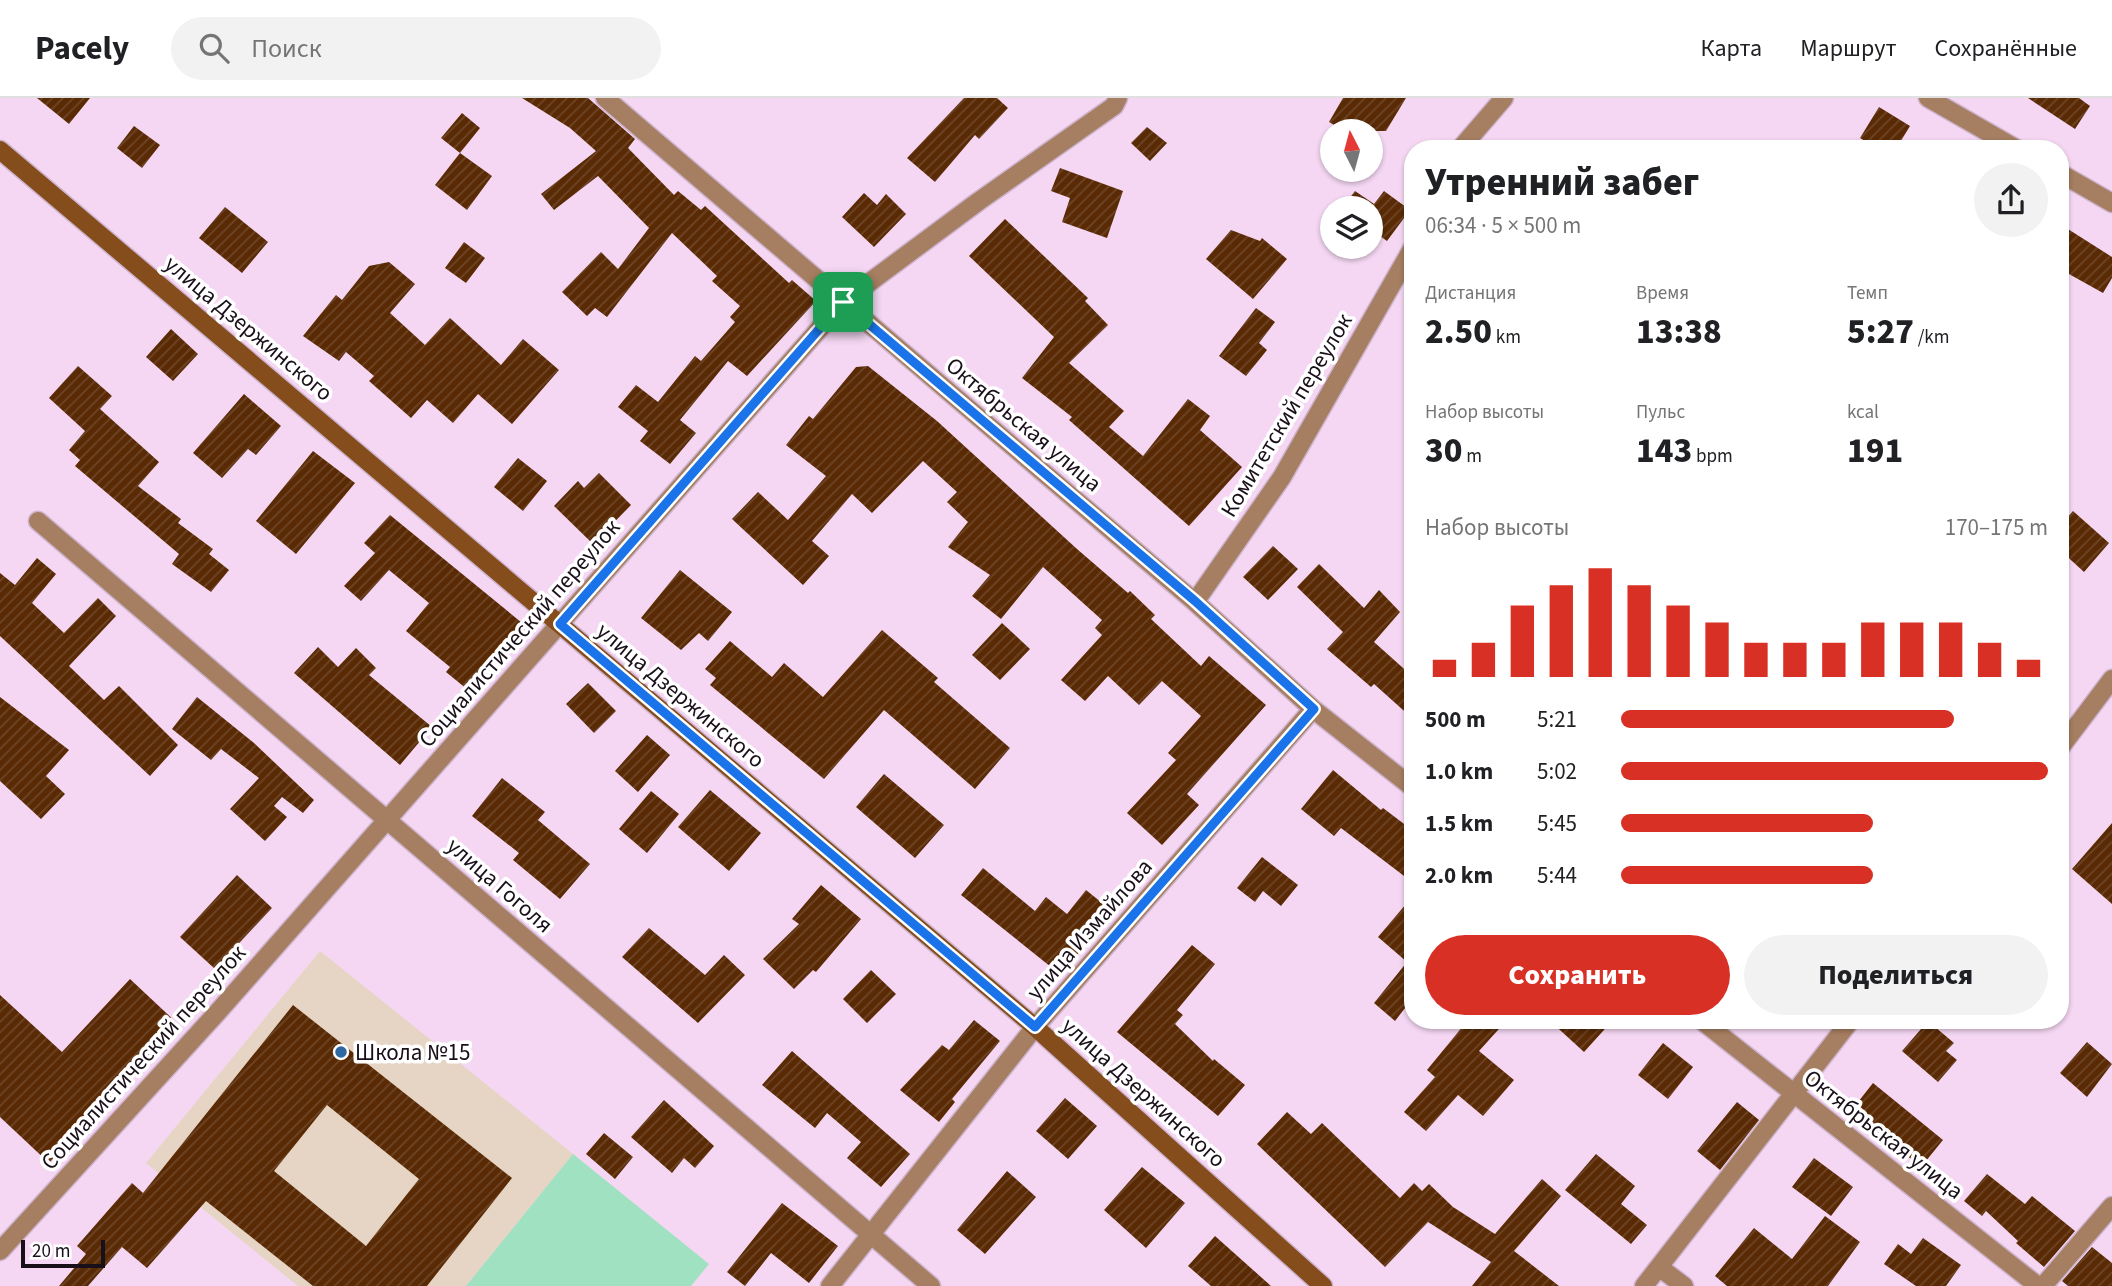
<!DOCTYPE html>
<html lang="ru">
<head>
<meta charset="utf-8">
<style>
  :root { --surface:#fff; --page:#f2f2f2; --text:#202124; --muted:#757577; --line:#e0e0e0; --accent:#d93025 }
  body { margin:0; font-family:"Source Sans 3",sans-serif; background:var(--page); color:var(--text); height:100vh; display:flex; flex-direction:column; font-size:26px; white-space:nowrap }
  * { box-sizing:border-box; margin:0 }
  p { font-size:23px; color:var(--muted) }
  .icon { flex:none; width:38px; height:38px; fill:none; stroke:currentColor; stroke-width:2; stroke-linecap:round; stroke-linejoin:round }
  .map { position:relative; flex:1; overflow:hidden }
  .sheet { position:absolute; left:1404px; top:42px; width:665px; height:889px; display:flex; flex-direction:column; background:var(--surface); border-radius:28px; box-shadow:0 2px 5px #0004 }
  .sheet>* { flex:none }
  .needle { width:46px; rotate:354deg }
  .controls { position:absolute; left:1320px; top:21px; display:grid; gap:14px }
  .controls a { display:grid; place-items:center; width:63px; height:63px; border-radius:50%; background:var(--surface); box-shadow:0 2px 5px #0004; font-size:35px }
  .scale { position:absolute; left:21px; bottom:18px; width:84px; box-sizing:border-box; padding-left:7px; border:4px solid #190f19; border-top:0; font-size:19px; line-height:24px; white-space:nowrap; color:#190f19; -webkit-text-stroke:5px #fff; paint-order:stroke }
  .pin { position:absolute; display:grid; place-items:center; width:60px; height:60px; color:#fff; margin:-30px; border-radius:14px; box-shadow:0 4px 10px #0006 }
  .round { display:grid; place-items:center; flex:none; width:74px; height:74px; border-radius:37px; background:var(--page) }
  .summary { display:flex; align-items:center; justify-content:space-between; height:119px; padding:0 21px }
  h1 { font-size:38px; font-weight:800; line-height:52px }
  .stats { display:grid; grid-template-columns:repeat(3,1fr); gap:10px; height:119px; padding:7px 21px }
  .stats div { display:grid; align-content:center }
  .stats b { font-size:35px; font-weight:800 }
  .stats small { font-size:19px; font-weight:400 }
  .stats p { font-size:19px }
  .chart { height:196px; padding:14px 21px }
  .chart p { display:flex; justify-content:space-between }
  .chart svg { width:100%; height:126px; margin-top:7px; stroke:var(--accent); stroke-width:6 }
  .button { display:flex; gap:14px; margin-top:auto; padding:14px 21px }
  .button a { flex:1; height:80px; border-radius:42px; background:var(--accent); color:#fff; font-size:28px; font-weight:800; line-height:80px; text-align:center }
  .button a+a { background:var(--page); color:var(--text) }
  ul { padding:0 21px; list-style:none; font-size:23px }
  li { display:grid; grid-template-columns:112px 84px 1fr; align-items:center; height:52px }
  li i { height:18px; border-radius:9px; background:var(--accent) }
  header { display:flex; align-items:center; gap:42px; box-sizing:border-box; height:98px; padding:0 35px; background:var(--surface); border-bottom:2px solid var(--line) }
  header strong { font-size:33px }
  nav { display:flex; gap:38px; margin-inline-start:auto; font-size:24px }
  .search { width:490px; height:63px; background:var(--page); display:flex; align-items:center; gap:18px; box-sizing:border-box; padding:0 24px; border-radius:38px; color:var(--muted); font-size:26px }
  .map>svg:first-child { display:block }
</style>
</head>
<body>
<header>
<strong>Pacely</strong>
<div class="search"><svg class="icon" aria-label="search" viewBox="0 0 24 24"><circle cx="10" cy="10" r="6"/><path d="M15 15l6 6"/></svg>Поиск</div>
<nav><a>Карта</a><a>Маршрут</a><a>Сохранённые</a></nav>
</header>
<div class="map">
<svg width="2112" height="1188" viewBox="0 0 2112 1188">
  <defs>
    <pattern id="building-hatch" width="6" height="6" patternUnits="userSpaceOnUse" patternTransform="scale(1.75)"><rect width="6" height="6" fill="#5a2a04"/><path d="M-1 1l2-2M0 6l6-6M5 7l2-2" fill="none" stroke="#6d4628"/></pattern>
  </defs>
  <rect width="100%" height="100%" fill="#f5d7f3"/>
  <path fill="#e6d5c4" d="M320,853L573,1056L466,1188H298L146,1065Z"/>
  <path fill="#9fe1c1" d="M573,1056L709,1166L691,1188H466Z"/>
  <path fill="url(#building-hatch)" fill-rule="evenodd" d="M37,0H90L69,26Z
    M522,0H588L635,41L628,50L674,97L678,93L701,112L705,108L789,185L792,182L816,203L747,278L728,263L680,322L696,335L670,366L640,343L648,333L618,309L636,287L658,304L695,258L701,263L735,224L730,219L740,208L712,183L717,178L672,135L607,219L595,210L587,218L562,194L601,154L618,171L649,130L598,78L554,112L541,96L596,53L570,30Z
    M964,0H997L1008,10L979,41L975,37L935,84L907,60Z
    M1343,0H1406L1386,33H1345L1329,24Z
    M2028,0H2079L2090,8L2075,31Z
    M1879,9L1910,28L1896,51H1878L1860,40Z
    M462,15L480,30L460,55L441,40Z
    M134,28L160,47L142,70L117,50Z
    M1147,29L1167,45L1150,63L1131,45Z
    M460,55L492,78L467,112L435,87Z
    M1060,70L1123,93L1107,140L1062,124L1070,100L1051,93Z
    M1355,93L1374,106L1384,93L1410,112L1387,143L1370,131V110H1342Z
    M864,95L877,107L886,96L906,116L874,149L842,119Z
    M225,109L268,144L242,175L199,140Z
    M1005,121L1088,200L1085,203L1108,227L1069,265L1124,313L1109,329L1143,358L1188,301L1210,318L1200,332L1242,369L1189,428L1069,322L1072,319L1022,280L1054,239L969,158Z
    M2060,126L2112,159V180L2103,195L2060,171Z
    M1231,132L1260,143L1262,140L1287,161L1253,201L1206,161Z
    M464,144L485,160L466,185L445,170Z
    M389,164L415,186L390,215L425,247L450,220L501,267L523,241L559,272L512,326L478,296L453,325L427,302L411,320L369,283L374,278L346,254L339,263L303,238L336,197L342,202L369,168Z
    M1256,210L1275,224L1259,245L1267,252L1246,278L1219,258Z
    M171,231L198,256L173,283L146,259Z
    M78,268L112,298L100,311L159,364L138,388L181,421L178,425L213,451L209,456L229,472L211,494L172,466L179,456L75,368L80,362L69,352L85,333L49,300Z
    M868,268L937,323L1077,451L1128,495L1130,493L1155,517L1151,521L1201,568L1209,558L1266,607L1187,696L1199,707L1162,747L1127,715L1176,662L1168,655L1201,618L1162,583L1139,607L1108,578L1085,603L1061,582L1102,537L1095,530L1102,522L1043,469L1001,521L972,498L990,477L948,449L968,424L947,404L957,394L923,363L872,415L852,396L812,443L829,458L803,487L732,421L758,394L788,422L826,378L786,347L809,318L813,321L856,269Z
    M244,296L281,328L256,357L248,351L222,380L193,355Z
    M313,353L355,385L296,456L256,423Z
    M518,360L547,383L523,413L494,389Z
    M599,375L631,407L593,446L554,408L578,383L584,390Z
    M2073,413L2109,445L2084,474L2060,452V428Z
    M390,417L527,529L494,570L489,566L468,592L446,574L450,569L406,533L429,505L389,472L361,503L344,488L375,455L364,445Z
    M1273,448L1298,471L1268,502L1243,479Z
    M37,460L56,476L32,505L64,535L98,500L116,518L69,568L104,602L119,588L178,647L150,678L0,538V475L15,487Z
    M1319,466L1364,510L1379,492L1400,514L1374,544L1412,578V620L1374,586L1371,589L1327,551L1343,534L1297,489Z
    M680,472L732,514L708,543L699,535L681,552L641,520Z
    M1002,525L1030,551L1000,582L972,557Z
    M882,532L938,580L934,584L1010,650L975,691L884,612L824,681L710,587L716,580L705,571L730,543L772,579L784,565L823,599Z
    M318,549L338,569L356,550L376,570L369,577L432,629L400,667L294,575Z
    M588,585L616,613L594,635L566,606Z
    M0,599L69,652L46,678L65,696L41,721L0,683Z
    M197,599L254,645L314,702L303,715L282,699L274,708L287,719L265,743L230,711L259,680L221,651L211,662L172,631Z
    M647,637L670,657L638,694L615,673Z
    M1333,672L1381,712L1383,710L1412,732V784L1341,730L1334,738L1301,711Z
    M884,676L944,727L915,760L856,709Z
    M502,680L545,714L538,722L590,766L560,801L513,762L519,755L472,718Z
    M710,692L761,735L729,773L678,729Z
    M651,693L679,716L647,755L619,731Z
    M2112,725V806L2072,771Z
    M1262,759L1298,787L1281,808L1263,793L1255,804L1237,790Z
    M983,770L1035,813L1046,799L1067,816L1086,792L1112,813L1061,877L961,797Z
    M237,777L272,810L215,871L180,839Z
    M821,787L861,821L816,874L813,872L794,891L763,861L799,826L792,821Z
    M1412,799V901L1395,923L1374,905L1407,864L1378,839Z
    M649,830L705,877L724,857L745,877L698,925L622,859Z
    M1192,847L1215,866L1177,912L1183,917L1175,926L1213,963L1214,961L1245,987L1218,1018L1117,934Z
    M871,872L896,896L867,925L843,901Z
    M130,881L178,926L49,1065L0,1019V897L62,954Z
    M293,907L512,1080L427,1188H313L206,1103L147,1170L122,1149L88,1188H59L86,1156L77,1148L132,1085L143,1095ZM327,1007L419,1081L366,1148L274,1073Z
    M974,922L1000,943L952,1001L955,1004L939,1024L900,992L942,947L949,952Z
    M1468,922H1507L1479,953L1514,982L1483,1018L1458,997L1426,1033L1404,1014L1435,979L1427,972Z
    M1549,922H1613L1584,954Z
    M1928,923L1954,945L1946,953L1957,962L1938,984L1902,953Z
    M2087,944L2112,966L2087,999L2060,975Z
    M1663,945L1693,969L1668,1001L1638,977Z
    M792,953L910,1056L881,1089L847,1060L861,1044L827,1015L815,1030L762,987Z
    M1873,985L1943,1042L1921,1069L1851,1013Z
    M1065,1000L1097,1028L1068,1061L1036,1033Z
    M664,1002L714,1048L695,1070L684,1060L672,1075L631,1039Z
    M1737,1004L1759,1022L1720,1072L1697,1053Z
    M1287,1014L1311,1036L1322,1025L1400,1100L1414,1085L1422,1093L1429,1086L1453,1109L1495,1136L1542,1081L1561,1098L1514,1153L1559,1188H1472L1491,1164L1428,1124L1385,1169L1257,1046Z
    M604,1035L633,1059L615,1081L586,1056Z
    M1596,1056L1635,1088L1621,1106L1647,1127L1631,1146L1565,1092Z
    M1814,1060L1853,1089L1831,1118L1792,1089Z
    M1142,1069L1185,1105L1146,1150L1104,1112Z
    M1007,1073L1036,1099L985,1156L957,1132Z
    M1987,1076L2025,1106L2032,1098L2075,1133L2044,1169L2016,1145L2018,1143L1986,1113L1982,1118L1964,1103Z
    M782,1105L838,1148L809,1185L771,1155L745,1188L727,1174Z
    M1825,1118L1860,1144L1828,1188H1727L1715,1178L1754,1130L1792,1161Z
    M1215,1138L1271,1188H1211L1188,1168Z
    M1923,1140L1961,1167L1946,1188H1916L1884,1166L1898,1146L1911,1156Z
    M2092,1149L2112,1165V1188H2068L2062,1183Z"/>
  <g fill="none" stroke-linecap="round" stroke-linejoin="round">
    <defs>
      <path id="street" d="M605,0L1195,504L1313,611L1412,689
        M1928,0L2017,51
        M1460,51L1504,0
        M2060,75L2112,105
        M38,423L931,1188
        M1195,504L1282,379L1412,151
        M2060,650L2112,581
        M1701,922L2038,1188
        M0,1153L216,916L843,204L979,103L1114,8L1118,0
        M1659,1169L1684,1188
        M830,1188L1035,929L1313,611
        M1644,1188L1851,922
        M2043,1188L2112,1108"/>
      <path id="secondary" d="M0,52L1035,929L1323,1188"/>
    </defs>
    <use href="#street" stroke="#cdb3cc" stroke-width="21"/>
    <use href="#secondary" stroke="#cdb3cc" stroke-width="21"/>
    <use href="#street" stroke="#a67e61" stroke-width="18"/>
    <use href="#secondary" stroke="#854c1c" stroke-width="18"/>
  </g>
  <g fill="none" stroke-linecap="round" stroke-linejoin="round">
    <defs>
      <path id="route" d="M843,204L1195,503L1314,611L1035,929L560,526Z"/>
    </defs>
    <use href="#route" stroke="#fff" stroke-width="14"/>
    <use href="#route" stroke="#1a73e8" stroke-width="9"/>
  </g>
  <circle fill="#2d68a0" stroke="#fff" stroke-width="2.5" cx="341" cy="954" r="7"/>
  <g text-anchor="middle" stroke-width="7" stroke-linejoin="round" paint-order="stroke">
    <g font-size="23" fill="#190f19" stroke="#fff">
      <text transform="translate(249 230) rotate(40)" y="8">улица Дзержинского</text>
      <text transform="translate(1286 317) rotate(-59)" y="8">Комитетский переулок</text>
      <text transform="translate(1024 326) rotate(40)" y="8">Октябрьская улица</text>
      <text transform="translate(519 535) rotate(-49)" y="8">Социалистический переулок</text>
      <text transform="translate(681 597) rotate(40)" y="8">улица Дзержинского</text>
      <text transform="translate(500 787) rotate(41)" y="8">улица Гоголя</text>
      <text transform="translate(1089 831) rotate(-49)" y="8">улица Измайлова</text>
      <text transform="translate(143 959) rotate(-48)" y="8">Социалистический переулок</text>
      <text transform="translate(1144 994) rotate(42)" y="8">улица Дзержинского</text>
      <text transform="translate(1884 1036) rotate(38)" y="8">Октябрьская улица</text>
    </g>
    <g font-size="23" fill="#190f19" stroke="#fff" text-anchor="start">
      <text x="355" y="962">Школа №15</text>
    </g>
  </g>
</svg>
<div class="controls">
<a><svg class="needle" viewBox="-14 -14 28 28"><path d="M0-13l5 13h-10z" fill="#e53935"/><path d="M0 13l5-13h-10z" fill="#757577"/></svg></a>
<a><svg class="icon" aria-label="layers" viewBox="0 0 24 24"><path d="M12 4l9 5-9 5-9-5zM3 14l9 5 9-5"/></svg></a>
</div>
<div class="scale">20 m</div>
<div class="pin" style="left:843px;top:204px;background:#1e9e55"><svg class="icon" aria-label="arrive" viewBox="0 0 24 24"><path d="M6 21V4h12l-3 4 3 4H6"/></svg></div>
<section class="sheet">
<div class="summary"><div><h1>Утренний забег</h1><p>06:34 · 5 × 500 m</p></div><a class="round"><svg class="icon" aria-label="share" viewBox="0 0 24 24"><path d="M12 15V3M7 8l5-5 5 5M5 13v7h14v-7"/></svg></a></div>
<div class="stats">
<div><p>Дистанция</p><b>2.50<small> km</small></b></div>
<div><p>Время</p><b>13:38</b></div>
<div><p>Темп</p><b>5:27<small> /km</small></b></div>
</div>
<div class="stats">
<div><p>Набор высоты</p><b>30<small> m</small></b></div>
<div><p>Пульс</p><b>143<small> bpm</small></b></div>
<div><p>kcal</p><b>191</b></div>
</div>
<div class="chart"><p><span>Набор высоты</span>170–175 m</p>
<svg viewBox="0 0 160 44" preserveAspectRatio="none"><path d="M5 44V38M15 44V32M25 44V19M35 44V12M45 44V6M55 44V12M65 44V19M75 44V25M85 44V32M95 44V32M105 44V32M115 44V25M125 44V25M135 44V25M145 44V32M155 44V38"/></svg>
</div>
<ul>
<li><b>500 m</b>5:21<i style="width:78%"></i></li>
<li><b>1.0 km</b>5:02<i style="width:100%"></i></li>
<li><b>1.5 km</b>5:45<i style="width:59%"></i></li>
<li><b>2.0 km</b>5:44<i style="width:59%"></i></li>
</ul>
<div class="button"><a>Сохранить</a><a>Поделиться</a></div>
</section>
</div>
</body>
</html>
